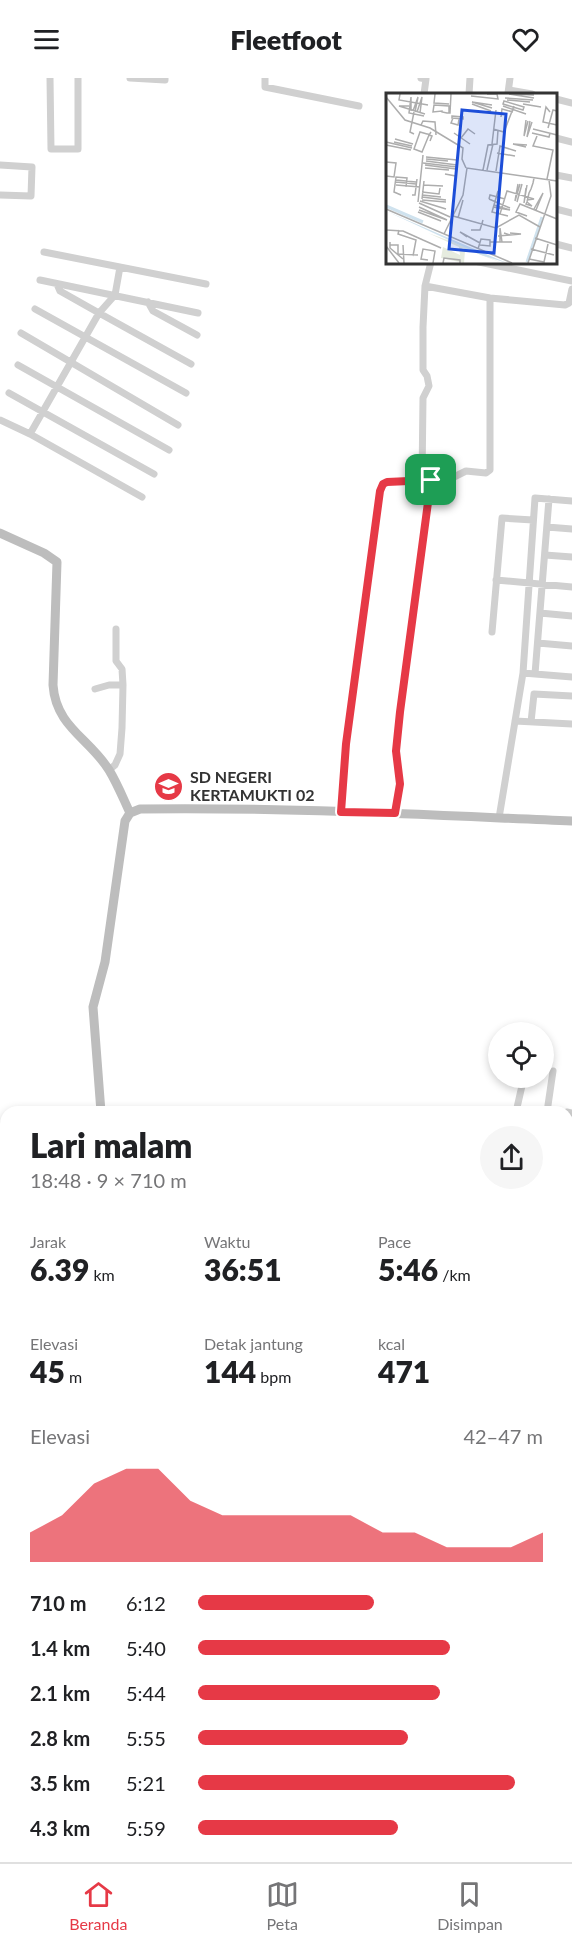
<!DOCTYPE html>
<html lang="id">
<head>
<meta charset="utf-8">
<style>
  :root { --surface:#fff; --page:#f6f6f6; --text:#202124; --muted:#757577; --line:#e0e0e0; --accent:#e63946 }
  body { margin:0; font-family:Lato,sans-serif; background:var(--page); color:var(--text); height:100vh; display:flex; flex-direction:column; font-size:22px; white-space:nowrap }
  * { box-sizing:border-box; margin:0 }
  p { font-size:20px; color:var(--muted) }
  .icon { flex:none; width:33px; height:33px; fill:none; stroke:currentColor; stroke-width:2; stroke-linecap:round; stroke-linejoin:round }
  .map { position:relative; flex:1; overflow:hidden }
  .sheet { position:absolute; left:0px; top:1028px; width:573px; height:758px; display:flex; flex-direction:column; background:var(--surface); border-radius:18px 18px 0 0; box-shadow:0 3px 9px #0003 }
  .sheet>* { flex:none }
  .controls { position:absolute; left:488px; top:944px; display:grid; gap:12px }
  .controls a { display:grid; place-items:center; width:66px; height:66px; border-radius:50%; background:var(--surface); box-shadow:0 3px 9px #0003; font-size:30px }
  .pin { position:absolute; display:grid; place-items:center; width:51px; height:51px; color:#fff; margin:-26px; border-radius:12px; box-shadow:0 3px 9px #0006 }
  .round { display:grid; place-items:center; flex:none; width:63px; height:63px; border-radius:32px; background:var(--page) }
  .headline { display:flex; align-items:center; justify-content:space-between; height:102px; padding:0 30px }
  h1 { font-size:33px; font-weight:800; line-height:45px }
  .figures { display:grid; grid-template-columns:repeat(3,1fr); gap:9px; height:102px; padding:6px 30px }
  .figures div { display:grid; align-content:center }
  .figures b { font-size:30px; font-weight:800 }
  .figures small { font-size:16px; font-weight:400 }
  .figures p { font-size:16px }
  .chart { height:168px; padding:12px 30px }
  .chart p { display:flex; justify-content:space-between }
  .chart svg { width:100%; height:108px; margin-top:6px; fill:var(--accent); opacity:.7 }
  ul { padding:0 30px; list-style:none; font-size:20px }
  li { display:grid; grid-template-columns:96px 72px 1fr; align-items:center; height:45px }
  li i { height:15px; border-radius:8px; background:var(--accent) }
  header { display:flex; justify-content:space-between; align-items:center; height:78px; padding:0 30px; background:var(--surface); font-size:27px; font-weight:800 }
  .dock { display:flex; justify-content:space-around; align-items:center; height:84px; border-top:2px solid var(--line); background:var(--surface); font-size:16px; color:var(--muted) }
  .dock a { display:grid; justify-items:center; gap:3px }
  .dock .on { color:var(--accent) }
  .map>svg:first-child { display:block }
</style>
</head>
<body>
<header><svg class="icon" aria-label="menu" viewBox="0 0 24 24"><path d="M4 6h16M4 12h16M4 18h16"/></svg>Fleetfoot<svg class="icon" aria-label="heart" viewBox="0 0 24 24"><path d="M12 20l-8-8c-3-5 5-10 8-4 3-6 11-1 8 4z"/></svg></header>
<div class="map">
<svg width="572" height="1784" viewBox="0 0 572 1784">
  <rect width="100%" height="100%" fill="#fff"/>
  <path fill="#e6ecdf" d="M255,1779H309L325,1784H269Z"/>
  <path fill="#cfe2ee" d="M309,1779H406L421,1784H325Z"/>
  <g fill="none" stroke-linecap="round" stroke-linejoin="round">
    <path stroke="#cfe2ee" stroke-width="14" d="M0,1596L6,1598
      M548,1779L563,1784"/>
    <path stroke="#d0d0d0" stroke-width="7" d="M50,0L51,71H78V0
      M130,0L165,2V0
      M265,0V9L359,28
      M421,0L426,1L424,16
      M509,12L532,16
      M508,15L510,0
      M469,16L470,0
      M556,21L572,25
      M556,60L572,64
      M0,87L32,89L31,118L0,117
      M556,97L572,100
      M556,131L572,135
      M556,166L572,170
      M44,174L206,206
      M479,184L572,203
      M40,202L198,235
      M57,206L60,213L99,235L115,217L120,189
      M425,208L490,220L565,227L569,225L572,211
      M148,224L153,233L197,257
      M35,231L186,315
      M21,255L178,347
      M18,287L169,372
      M9,315L154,396
      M0,342L30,356L142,419
      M30,356L99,235L191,286
      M422,402L423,320L429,308L427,298L423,292V249L425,208L431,184
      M547,449L572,451
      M545,477L572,479
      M496,502L572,509
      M540,535L572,538
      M492,554L502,440L533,442
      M538,565L572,568
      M523,595L572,599
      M535,596L549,421
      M95,611L109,607H123
      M515,643L572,646
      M531,644L534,616L572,618
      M109,692L115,687L120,676L122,650L123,607L122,591L116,583V551
      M341,734L346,666L380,413L383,406L387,404L450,401L466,393L486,395L490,392V220
      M395,735L400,706L396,673L400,634L431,402
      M499,740L523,595L535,420L572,423
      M547,1032L559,1034
      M516,1034L524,999
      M547,1034L553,993
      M567,1034L572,1035
      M567,1069L572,1071
      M567,1098L572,1100
      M567,1127L572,1128
      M567,1157L572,1158
      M567,1186L572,1187
      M567,1215L572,1216
      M567,1244L572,1245
      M567,1273L572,1274
      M567,1463L572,1462
      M0,1467L6,1468
      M571,1643L572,1655
      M547,1784L548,1779"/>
    <path stroke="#bdbdbd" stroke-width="9" d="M0,455L44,475L57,484L53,607C56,649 89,660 109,692C117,705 123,720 130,735
      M101,1034L93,929L105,884L125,743L130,735L140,731C284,729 428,737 572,743
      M0,1354L6,1350
      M0,1625L6,1627
      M457,1779L472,1784"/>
  </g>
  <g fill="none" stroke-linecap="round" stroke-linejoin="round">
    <defs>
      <path id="route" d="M431,402L400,634L396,673L400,706L395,735L341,734L346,666L380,413L383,406L387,404Z"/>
    </defs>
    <use href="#route" stroke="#fff" stroke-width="12"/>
    <use href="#route" stroke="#e63946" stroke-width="8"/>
  </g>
  <defs>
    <symbol id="school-disc" viewBox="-11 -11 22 22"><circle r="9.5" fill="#e63946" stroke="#fff"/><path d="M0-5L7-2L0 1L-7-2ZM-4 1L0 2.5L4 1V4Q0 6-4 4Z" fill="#fff"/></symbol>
  </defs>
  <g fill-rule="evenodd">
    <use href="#school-disc" x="152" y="692" width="33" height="33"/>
  </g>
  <g text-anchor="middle" stroke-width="6" stroke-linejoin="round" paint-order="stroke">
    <g font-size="16" font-weight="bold" fill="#333" stroke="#fff" text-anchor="start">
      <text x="190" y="705">SD NEGERI<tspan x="190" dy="18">KERTAMUKTI 02</tspan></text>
    </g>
  </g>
  <g transform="translate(386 15)">
    <rect width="171" height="171" fill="#fff"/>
    <path d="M42,140L67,149L116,170L77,155L74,157L79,158L78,170L55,165L57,154L74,162L73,154Z" fill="#e6ecdf"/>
    <path d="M0,118L121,170L95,162Z" fill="#cfe2ee"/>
    <path fill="none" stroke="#cfe2ee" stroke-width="3" d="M0,113L37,129M141,169L156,124"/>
    <path fill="none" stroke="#adadad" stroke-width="1.5" d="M14,1L13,7L42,12M49,1L48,10L63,11M123,1L148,5M126,1L148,2M85,3L112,6L111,1H101M0,4L19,27L44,35L77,55L76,66L80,75M119,5L147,7M121,7L144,9M118,8L138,14L137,17L117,11ZM86,11L105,18M137,11L155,14M23,13H13L39,21M117,13L140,21M106,15L86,9L106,12M25,18V4L23,20L38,23M27,18L32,4L29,19M28,19L24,39L28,41M31,19L36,4L34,20M164,19L160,14L157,29L171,32M63,20V13L48,12L47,19L56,18V19L61,20H64L65,1M66,23L77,24V26L66,25ZM115,24L116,16L127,19M67,25L65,30L72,32L73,26M140,27L138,43L142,28M144,28L141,44L146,29M35,32L37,28L49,29L50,42M162,35L167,17L171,18M107,36L118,39L128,13M147,36L171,42M68,40L84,51M146,40L163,44L164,40M151,43L147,53L167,57L161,86M75,45L82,36L89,41M9,46L27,51M44,48L46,43L43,42L42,41H41L34,39L28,56L36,59L43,42L45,39M0,49L26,55M8,49L26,53M106,51L110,17M0,52L25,57M140,54L127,51L141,52M111,60L129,63M40,64L71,67M40,66L62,68M40,68L71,72M0,69L10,70L8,84L0,83M37,70L71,74M39,72L70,76M39,75L63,77M97,77L102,52L111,51L112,37M101,77L107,51M110,78L114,53L130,58M59,81L70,83V74M10,87L30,89M10,89L30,91M132,91L129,108L134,91M10,92L34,94M37,92L57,93M140,95L138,110L141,92M112,98L106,119L122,123M36,99L53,101L54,95M15,102L8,99L10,84L21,85L20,94M26,102H29L31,86M36,102L55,104M36,104L60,107M36,106L38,88M103,106L124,115M103,106L104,102L119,106M36,107L60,109M34,108L60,116M32,109L37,62M131,109L136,91M141,109L146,113L140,111L141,109L143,100L145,96L147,90L148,85M33,110L64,124M33,114L61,127L33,117M107,114L124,117L108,112M0,116L126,170M148,116L157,100L150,117M32,119L55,128M114,121L121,98L148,106L141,107M67,123L110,135L133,122L154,134M141,123L130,119L134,111L171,126M72,125L77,107M0,137L17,138L37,147M13,137L12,141L30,147L27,163M85,137H94L97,127M58,141L77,102L81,75L171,88M124,142L135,141L124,140M112,143L124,142L118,140M81,144L74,139L94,150M149,145L171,152M37,147L55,155M4,149V155L17,166M104,149H126M114,149V135L116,149M4,152H12V161L32,162M17,152L18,170M0,153L13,170M92,156L95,146L104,147V153L94,152M145,156L168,162M143,166L158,169L162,151M42,167L35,166L37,156L49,158L47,170M57,170L58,165L74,167V170M142,170L165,103L163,87"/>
    <path fill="#1d4ed8" fill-opacity="0.15" stroke="#1d4ed8" stroke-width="3" d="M76,17L120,21L108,160L63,156Z"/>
    <rect width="171" height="171" fill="none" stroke="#333" stroke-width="3"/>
  </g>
</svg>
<div class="controls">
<a><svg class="icon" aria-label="locate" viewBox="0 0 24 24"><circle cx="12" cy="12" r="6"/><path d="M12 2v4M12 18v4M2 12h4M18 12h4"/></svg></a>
</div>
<div class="pin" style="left:431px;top:402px;background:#1e9e55"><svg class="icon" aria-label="arrive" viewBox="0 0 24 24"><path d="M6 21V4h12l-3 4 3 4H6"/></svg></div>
<section class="sheet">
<div class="headline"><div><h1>Lari malam</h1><p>18:48 · 9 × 710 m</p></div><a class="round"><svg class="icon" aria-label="share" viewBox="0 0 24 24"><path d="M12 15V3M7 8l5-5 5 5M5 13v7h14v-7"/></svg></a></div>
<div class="figures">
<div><p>Jarak</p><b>6.39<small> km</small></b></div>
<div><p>Waktu</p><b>36:51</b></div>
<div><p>Pace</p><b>5:46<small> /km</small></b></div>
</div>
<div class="figures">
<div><p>Elevasi</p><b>45<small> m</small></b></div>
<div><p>Detak jantung</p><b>144<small> bpm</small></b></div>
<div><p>kcal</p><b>471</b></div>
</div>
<div class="chart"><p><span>Elevasi</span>42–47 m</p>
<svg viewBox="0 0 160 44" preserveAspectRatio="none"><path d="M0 44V32L10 25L20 12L30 6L40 6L50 19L60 25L70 25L80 25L90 25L100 25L110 32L120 32L130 38L140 38L150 38L160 32V44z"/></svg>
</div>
<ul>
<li><b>710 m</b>6:12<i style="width:51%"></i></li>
<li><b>1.4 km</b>5:40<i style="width:73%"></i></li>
<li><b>2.1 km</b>5:44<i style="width:70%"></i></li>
<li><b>2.8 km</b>5:55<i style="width:61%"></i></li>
<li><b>3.5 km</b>5:21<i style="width:92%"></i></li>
<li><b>4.3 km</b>5:59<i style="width:58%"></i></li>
</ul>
</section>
</div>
<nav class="dock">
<a class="on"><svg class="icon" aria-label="home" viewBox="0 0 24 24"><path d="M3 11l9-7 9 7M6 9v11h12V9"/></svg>Beranda</a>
<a><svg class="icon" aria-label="map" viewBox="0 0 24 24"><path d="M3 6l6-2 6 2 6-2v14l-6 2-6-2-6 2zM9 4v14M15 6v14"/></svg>Peta</a>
<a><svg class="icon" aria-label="saved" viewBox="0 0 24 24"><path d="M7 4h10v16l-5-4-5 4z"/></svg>Disimpan</a>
</nav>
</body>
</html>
